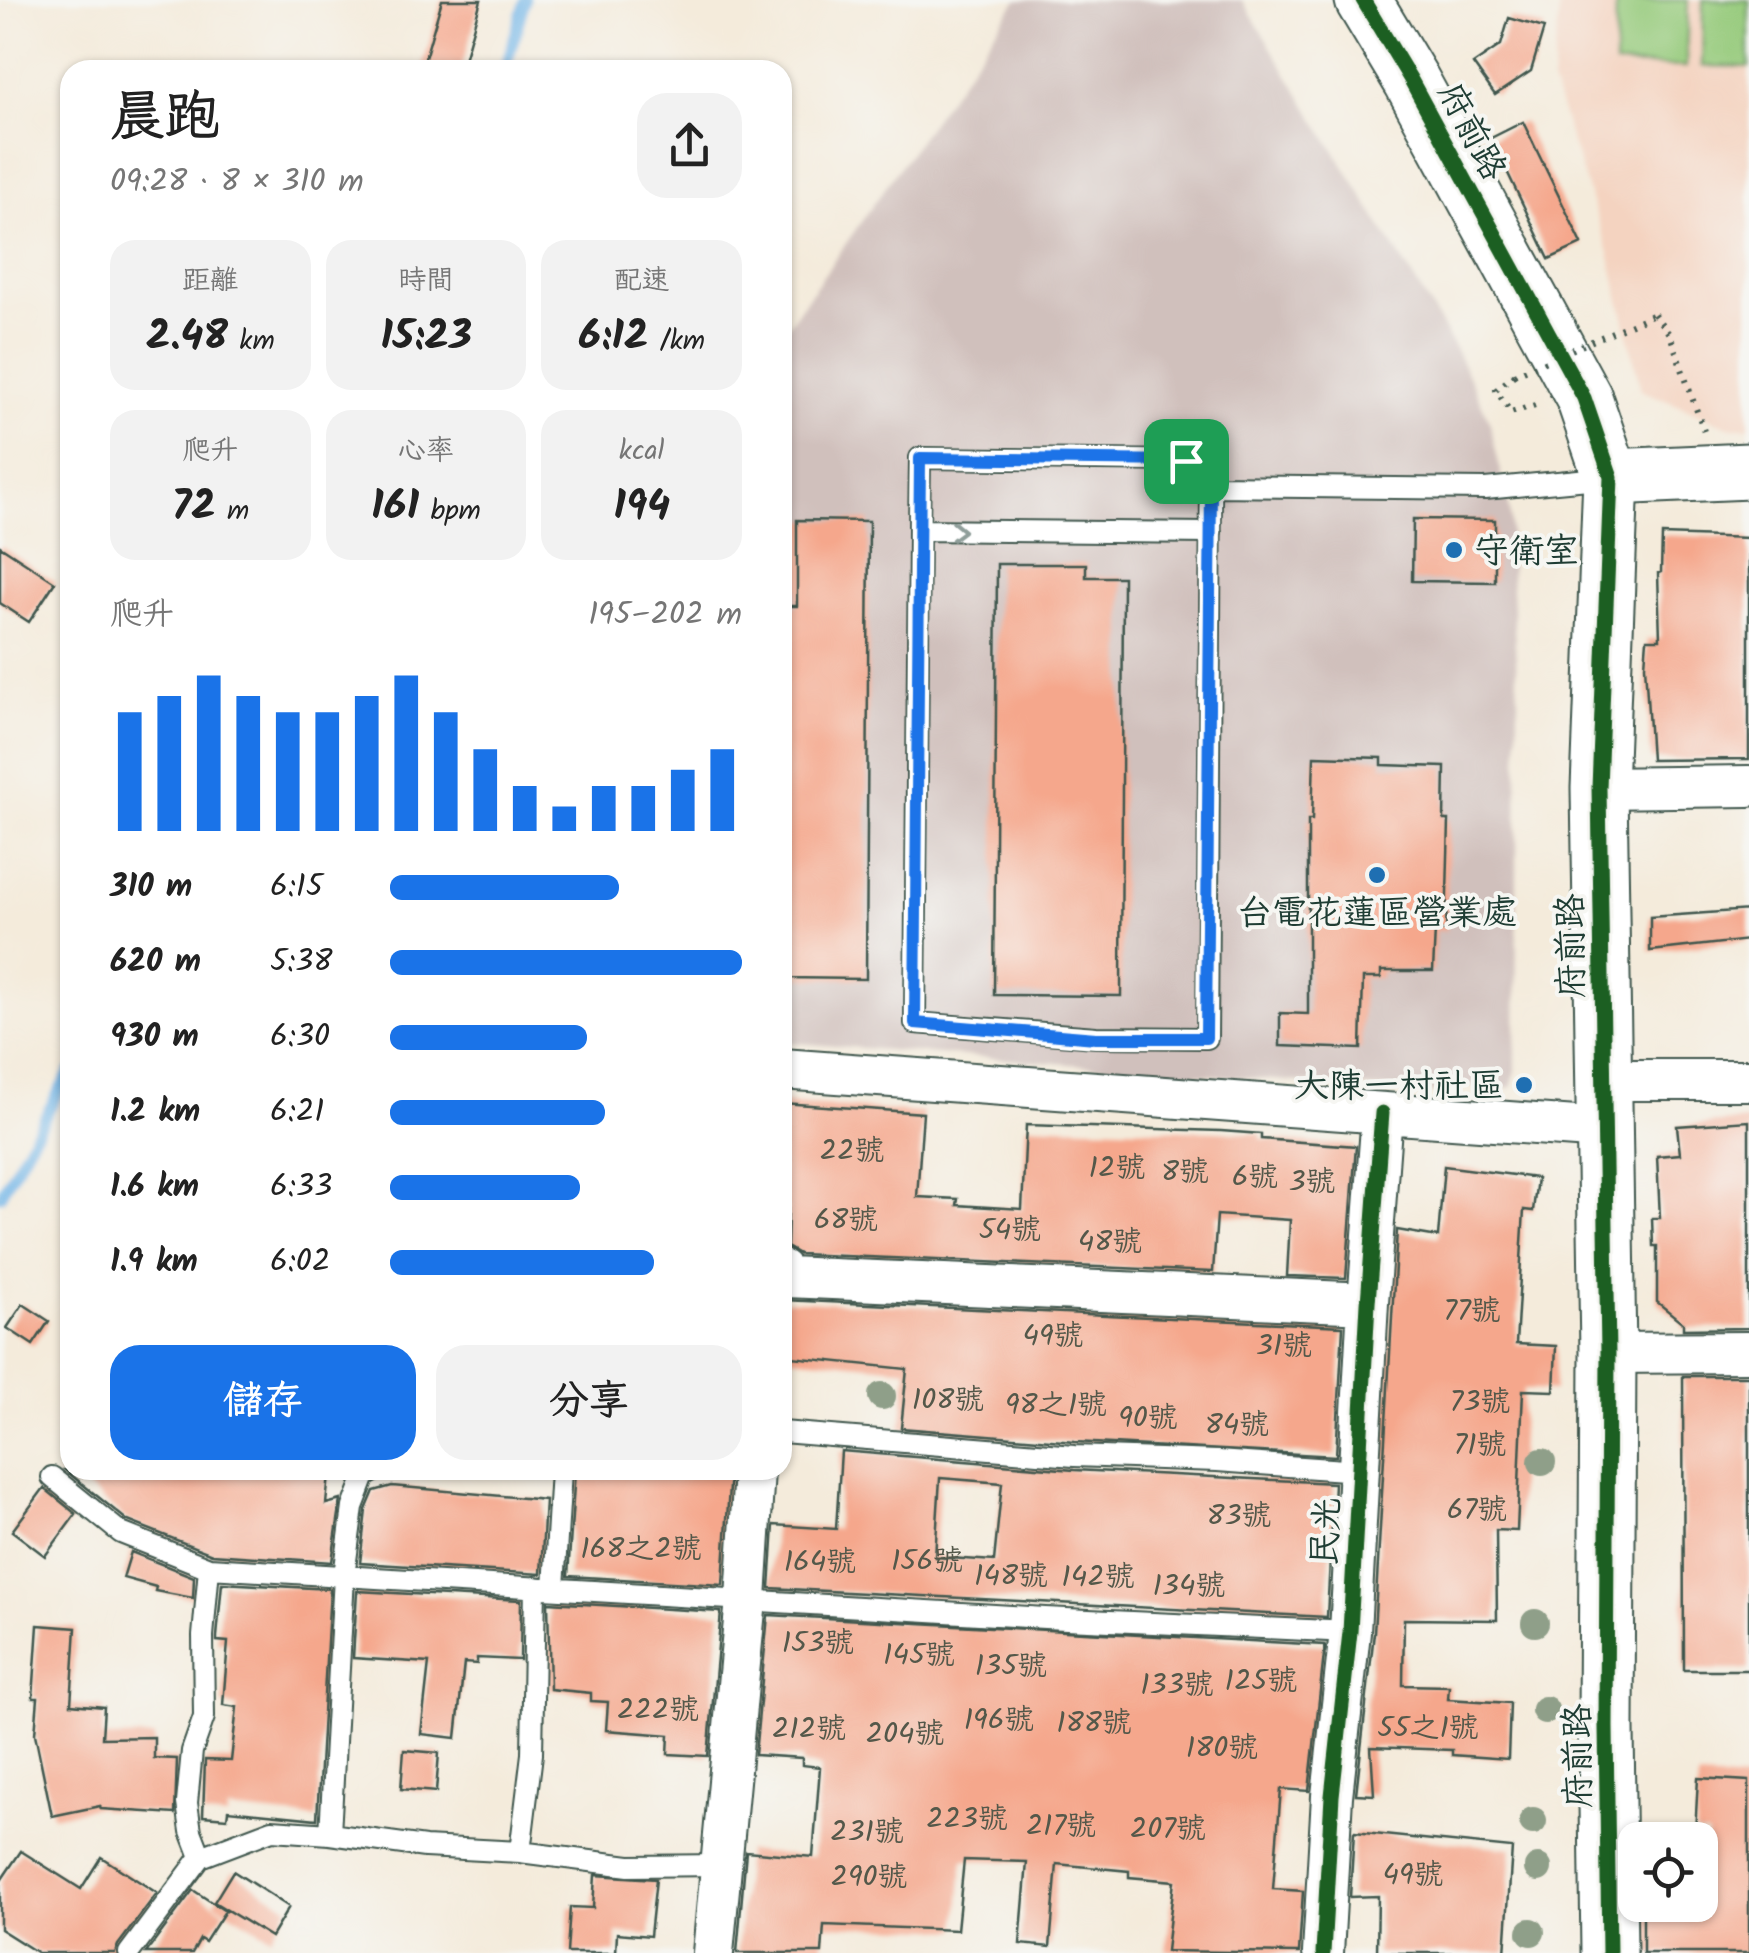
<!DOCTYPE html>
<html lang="zh-TW">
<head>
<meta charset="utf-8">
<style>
  :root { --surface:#fff; --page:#f2f2f2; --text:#222; --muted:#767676; --accent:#1a73e8 }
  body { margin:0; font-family:Kalam,"LXGW WenKai TC",sans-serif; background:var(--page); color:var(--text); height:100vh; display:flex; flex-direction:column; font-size:38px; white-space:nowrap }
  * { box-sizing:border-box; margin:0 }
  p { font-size:32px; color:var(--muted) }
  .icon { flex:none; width:55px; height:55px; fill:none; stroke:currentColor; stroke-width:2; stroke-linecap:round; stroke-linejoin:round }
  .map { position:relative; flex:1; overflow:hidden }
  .side { position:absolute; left:60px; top:60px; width:732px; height:1420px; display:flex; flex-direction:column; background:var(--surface); border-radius:30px; box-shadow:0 2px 8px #0004 }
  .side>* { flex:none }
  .controls { position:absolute; left:1618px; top:1822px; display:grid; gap:20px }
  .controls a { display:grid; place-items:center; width:100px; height:100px; border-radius:20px; background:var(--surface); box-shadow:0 2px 8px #0004; font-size:50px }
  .pin { position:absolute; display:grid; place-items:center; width:85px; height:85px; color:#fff; margin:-42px; border-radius:20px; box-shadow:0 5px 15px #0006 }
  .round { display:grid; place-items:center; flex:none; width:105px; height:105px; border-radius:30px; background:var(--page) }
  .overview { display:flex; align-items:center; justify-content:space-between; height:170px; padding:0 50px }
  h1 { font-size:55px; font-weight:700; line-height:75px }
  .stats { display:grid; grid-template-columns:repeat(3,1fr); gap:15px; height:170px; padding:10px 50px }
  .stats div { display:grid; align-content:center; border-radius:25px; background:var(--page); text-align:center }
  .stats b { font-size:42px; font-weight:700 }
  .stats small { font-size:28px; font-weight:400 }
  .stats p { font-size:28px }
  .chart { height:280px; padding:20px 50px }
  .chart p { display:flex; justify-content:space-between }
  .chart svg { width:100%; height:180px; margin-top:10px; stroke:var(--accent); stroke-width:6 }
  .primary-button { display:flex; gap:20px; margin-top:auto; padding:20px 50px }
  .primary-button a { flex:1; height:115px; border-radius:30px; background:var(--accent); color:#fff; font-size:40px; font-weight:700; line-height:115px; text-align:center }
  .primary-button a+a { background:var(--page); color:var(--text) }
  ul { padding:0 50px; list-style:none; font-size:32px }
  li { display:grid; grid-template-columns:160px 120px 1fr; align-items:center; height:75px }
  li i { height:25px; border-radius:12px; background:var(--accent) }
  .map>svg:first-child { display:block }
</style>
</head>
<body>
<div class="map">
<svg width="1749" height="1953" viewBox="0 0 1749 1953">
  <rect width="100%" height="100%" fill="#f6f6f2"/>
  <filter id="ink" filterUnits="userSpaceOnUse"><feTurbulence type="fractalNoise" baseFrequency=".01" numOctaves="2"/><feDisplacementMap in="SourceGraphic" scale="20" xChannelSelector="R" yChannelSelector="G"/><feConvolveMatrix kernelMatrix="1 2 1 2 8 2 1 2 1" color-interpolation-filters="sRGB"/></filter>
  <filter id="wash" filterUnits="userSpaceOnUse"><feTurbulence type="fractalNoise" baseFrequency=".0048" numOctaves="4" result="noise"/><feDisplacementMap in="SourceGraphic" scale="40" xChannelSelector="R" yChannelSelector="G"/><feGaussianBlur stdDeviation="2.25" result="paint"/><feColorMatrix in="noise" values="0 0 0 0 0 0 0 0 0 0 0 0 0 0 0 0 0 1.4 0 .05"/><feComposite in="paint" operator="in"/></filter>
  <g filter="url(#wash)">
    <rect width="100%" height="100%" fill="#f4ebdb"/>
    <path fill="#f4d3c0" d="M1560,0H1749V427H1731L1641,390L1609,253L1552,83Z"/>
    <path fill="#d0c0bc" d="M1017,0H1242L1435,314L1459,356L1489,420L1511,519V574L1518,697L1516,1071L1511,1088L1441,1084L1439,1093L783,1042V333Z"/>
    <path fill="#96ca7b" stroke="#5a8458" stroke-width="2.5" d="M1616,0H1688L1686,67L1615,65Z
      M1703,0H1749V67L1702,66Z"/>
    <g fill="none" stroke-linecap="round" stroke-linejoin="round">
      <path stroke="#72b5e7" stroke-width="11" d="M505,70L525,0
        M0,1196L70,1072"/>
    </g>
    <g id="blocks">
      <path fill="#f5a78c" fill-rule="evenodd" d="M442,0H481L461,70H443L423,65Z
        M1509,18L1544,28L1531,71L1495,95L1473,64L1501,45Z
        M1523,122L1582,244L1549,259L1491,138Z
        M1413,519L1495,520V582L1412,581Z
        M797,520L869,521L866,979L782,978V606H797Z
        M1662,535L1749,538V759L1651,760L1645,665L1647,639H1660L1658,573L1661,572Z
        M0,546L55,582L29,622L0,603Z
        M997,564H1086V577H1123L1121,996L994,995Z
        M1314,756L1382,758V765L1445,767L1444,820H1449L1446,931L1435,930L1433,971H1381V978H1363L1361,1049L1280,1046V1013L1308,1014V820H1312Z
        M1749,910V940L1650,951V917Z
        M782,1103L923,1113L917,1197L958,1199L957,1205L1022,1209L1026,1125L1221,1131L1261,1134V1139L1356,1146L1346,1278L1287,1276L1290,1220L1217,1215L1213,1272L799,1254L787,1247L788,1207H782Z
        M1749,1121V1328L1683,1329V1323L1657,1302V1246H1653L1652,1218H1660L1657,1156L1680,1154L1677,1126Z
        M1444,1166L1537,1178L1533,1211L1524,1210L1516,1344L1556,1346L1554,1391L1523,1390L1517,1531L1496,1530L1497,1620L1404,1619L1403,1685L1449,1686L1448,1699L1510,1703L1508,1759L1452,1755V1750L1371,1747L1374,1795L1356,1794L1374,1633L1397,1230L1438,1237Z
        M783,1300L1343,1326L1336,1456L1075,1442L901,1428L907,1369L782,1356Z
        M23,1304L49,1321L33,1345L7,1328Z
        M1683,1376H1749V1670H1684Z
        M841,1451L1074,1470L1334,1483L1327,1617L770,1588L774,1525L836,1529ZM940,1478L1002,1483L994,1561L935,1557Z
        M65,1470H299L329,1474L326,1504L341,1500L332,1562L212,1554L128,1521Z
        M575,1470H730L723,1585L568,1576Z
        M392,1486L545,1500L541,1574L360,1563L366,1510L374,1491Z
        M44,1488L76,1514L45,1556L12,1531Z
        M131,1552L194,1577L193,1598L155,1591L156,1587L123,1578Z
        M222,1583L330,1589L317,1819L228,1810L227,1818L203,1816L205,1760L231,1761L237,1707L223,1705L228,1642L217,1641V1637Z
        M357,1591L521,1600L520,1660L477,1658V1664L464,1663L456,1738L421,1734L429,1663L353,1658Z
        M548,1602L721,1612L708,1756L668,1754L669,1735L606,1730L608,1702L591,1701V1693L550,1689Z
        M768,1615L1325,1645L1309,1791L1281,1789L1273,1889L1303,1891L1299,1953L1166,1951L1174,1881L1129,1877V1871L1057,1864L1050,1947L1020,1944L1027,1862L964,1860L957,1930L824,1925L822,1953H737L746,1851L813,1857L820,1767L802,1765V1758L755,1755Z
        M38,1625L76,1628L71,1704L104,1707L102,1738L154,1737V1758L177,1759L175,1814L101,1809L100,1806L52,1816L35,1734L38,1698H33Z
        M404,1750L439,1753L436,1792L401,1789Z
        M1698,1778L1749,1781V1953H1643V1908L1702,1909L1707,1834L1695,1833Z
        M1354,1832L1512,1848L1505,1953H1377L1378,1896L1350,1897Z
        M21,1851L81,1889L101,1857L157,1893L118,1945L115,1953H38L0,1929V1882Z
        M233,1871L289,1907L271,1937L214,1902Z
        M595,1875L656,1879L650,1936L617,1933L616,1953H567L570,1907L593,1908Z
        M193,1890L225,1911L205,1942L200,1939L192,1953H146Z"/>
    </g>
  </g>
  <g filter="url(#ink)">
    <use href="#blocks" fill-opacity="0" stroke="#3f574d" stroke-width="2.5"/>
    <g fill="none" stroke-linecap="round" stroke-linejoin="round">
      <defs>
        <path id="lane" d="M919,530L915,1023L1096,1037L1207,1038L1211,486L1485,489L1609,477
          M1211,533L919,530L920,458L1186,461L1211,486
          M782,1432L1074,1456L1217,1461L1359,1471
          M52,1477L121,1533L209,1568L1045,1618L1350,1632
          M554,1588L561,1470
          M330,1834L344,1576L353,1507L365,1476L377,1470
          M520,1852L532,1754L535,1587
          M201,1857L191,1831L187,1803L192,1751L204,1717L203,1636L209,1568
          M129,1953L201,1857L272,1830L330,1834L425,1847L520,1852L629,1866L723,1865"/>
        <path id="street" d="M1599,788L1749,786
          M782,1069L1603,1129
          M1602,1080H1749
          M782,1270L787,1277L1368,1303
          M1608,1353L1749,1352
          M713,1953L746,1599L754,1470
          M1323,1953L1332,1796L1350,1632L1368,1303L1382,1113"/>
        <path id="secondary" d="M1611,477L1749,471"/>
        <path id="primary" d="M1363,0L1411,80L1584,398L1611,477L1599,788L1608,1353L1606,1727L1609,1953"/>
      </defs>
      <use href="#lane" stroke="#3f574d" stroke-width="24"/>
      <use href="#street" stroke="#3f574d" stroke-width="44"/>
      <use href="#secondary" stroke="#3f574d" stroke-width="59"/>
      <use href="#primary" stroke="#3f574d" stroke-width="59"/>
      <path stroke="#3f574d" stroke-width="6" stroke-dasharray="2.5 8" stroke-linecap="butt" d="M1654,314L1670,335L1704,431
        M1514,375L1496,390L1511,413L1538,404"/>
      <use href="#lane" stroke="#fff" stroke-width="20"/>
      <use href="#street" stroke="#fff" stroke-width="40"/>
      <use href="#secondary" stroke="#fff" stroke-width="55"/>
      <use href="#primary" stroke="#fff" stroke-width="55"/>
      <path stroke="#3f574d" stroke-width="6" stroke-dasharray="2.5 8" stroke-linecap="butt" d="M1514,375L1654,314"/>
      <defs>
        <path id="cycleway" d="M1363,0L1411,80L1584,398L1611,477L1599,788L1608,1353L1606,1727L1609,1953
          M1323,1953L1332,1796L1350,1632L1368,1303L1382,1113"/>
      </defs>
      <use href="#cycleway" stroke="#f6f6f2" stroke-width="21"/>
      <use href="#cycleway" stroke="#1b5e20" stroke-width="15"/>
    </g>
    <g fill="#8f9f89">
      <circle cx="882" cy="1396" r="14"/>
      <circle cx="1542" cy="1462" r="14"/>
      <circle cx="1535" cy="1623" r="14"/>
      <circle cx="1545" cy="1710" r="14"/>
      <circle cx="1533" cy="1821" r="14"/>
      <circle cx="1538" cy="1868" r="14"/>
      <circle cx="1531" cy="1932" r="14"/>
    </g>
    <defs><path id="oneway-chevron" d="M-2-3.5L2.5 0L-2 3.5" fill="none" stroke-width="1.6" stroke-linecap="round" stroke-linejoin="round" transform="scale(2.5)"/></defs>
    <use stroke="#8f9e9a" href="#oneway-chevron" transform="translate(958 531) rotate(1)"/>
  </g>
  <g fill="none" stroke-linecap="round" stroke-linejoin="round" filter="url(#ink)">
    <defs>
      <path id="route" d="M920,458L1186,461L1211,486L1206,1038H1096L915,1023Z"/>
    </defs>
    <use href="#route" stroke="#fff" stroke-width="20"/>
    <use href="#route" stroke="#1a73e8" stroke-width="12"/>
  </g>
  <g fill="#1f6fb2" stroke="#f6f6f2" stroke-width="4">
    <circle cx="1454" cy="550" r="10"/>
    <circle cx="1377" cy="875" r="10"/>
    <circle cx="1524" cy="1085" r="10"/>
  </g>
  <g text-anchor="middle" stroke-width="8" stroke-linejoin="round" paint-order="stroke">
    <g font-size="30" fill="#54584a">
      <text x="852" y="1160">22號</text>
      <text x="1117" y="1177">12號</text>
      <text x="1185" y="1181">8號</text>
      <text x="1255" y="1186">6號</text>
      <text x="1312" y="1191">3號</text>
      <text x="846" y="1229">68號</text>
      <text x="1010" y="1239">54號</text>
      <text x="1110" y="1251">48號</text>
      <text x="1472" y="1320">77號</text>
      <text x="1053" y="1345">49號</text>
      <text x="1284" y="1355">31號</text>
      <text x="948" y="1409">108號</text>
      <text x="1480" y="1411">73號</text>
      <text x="1056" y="1414">98之1號</text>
      <text x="1148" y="1427">90號</text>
      <text x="1237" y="1434">84號</text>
      <text x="1480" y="1454">71號</text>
      <text x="1477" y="1519">67號</text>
      <text x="1239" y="1525">83號</text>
      <text x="641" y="1558">168之2號</text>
      <text x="927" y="1570">156號</text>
      <text x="820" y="1571">164號</text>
      <text x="1011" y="1585">148號</text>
      <text x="1098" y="1586">142號</text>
      <text x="1189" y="1595">134號</text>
      <text x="818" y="1652">153號</text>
      <text x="919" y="1664">145號</text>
      <text x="1011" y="1675">135號</text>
      <text x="1261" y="1690">125號</text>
      <text x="1177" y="1694">133號</text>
      <text x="658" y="1719">222號</text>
      <text x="999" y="1729">196號</text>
      <text x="1094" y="1732">188號</text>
      <text x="1428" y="1737">55之1號</text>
      <text x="809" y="1738">212號</text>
      <text x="905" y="1743">204號</text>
      <text x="1222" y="1757">180號</text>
      <text x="967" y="1828">223號</text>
      <text x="1061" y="1835">217號</text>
      <text x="1168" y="1838">207號</text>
      <text x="867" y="1841">231號</text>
      <text x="1413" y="1884">49號</text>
      <text x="869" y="1886">290號</text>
    </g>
    <g font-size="35" fill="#1f3d34" stroke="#f6f6f2">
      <text transform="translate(1473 131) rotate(62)" y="12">府前路</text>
      <text transform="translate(1570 946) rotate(-91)" y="12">府前路</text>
      <text transform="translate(1325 1531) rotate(-87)" y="12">民光</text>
      <text transform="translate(1577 1756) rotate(-91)" y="12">府前路</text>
    </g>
    <g font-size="35" fill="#1f3d34" stroke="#f6f6f2" text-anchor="start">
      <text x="1474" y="562">守衛室</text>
      <text x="1377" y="924" text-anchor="middle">台電花蓮區營業處</text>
      <text x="1504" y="1097" text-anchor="end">大陳一村社區</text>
    </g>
  </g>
</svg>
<div class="controls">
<a><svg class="icon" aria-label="locate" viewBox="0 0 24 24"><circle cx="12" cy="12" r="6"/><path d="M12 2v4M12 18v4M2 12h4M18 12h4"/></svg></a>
</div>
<div class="pin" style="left:1186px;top:461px;background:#1e9e55"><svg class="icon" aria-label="arrive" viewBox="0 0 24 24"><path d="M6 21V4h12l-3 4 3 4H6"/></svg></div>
<section class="side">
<div class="overview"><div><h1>晨跑</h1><p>09:28 · 8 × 310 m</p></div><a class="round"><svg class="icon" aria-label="share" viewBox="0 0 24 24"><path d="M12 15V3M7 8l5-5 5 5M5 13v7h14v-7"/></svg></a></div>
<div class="stats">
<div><p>距離</p><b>2.48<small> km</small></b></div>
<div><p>時間</p><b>15:23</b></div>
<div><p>配速</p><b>6:12<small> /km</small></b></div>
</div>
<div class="stats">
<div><p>爬升</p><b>72<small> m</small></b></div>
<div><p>心率</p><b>161<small> bpm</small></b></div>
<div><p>kcal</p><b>194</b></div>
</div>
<div class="chart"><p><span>爬升</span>195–202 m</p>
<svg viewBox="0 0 160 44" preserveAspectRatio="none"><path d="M5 44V15M15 44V11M25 44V6M35 44V11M45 44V15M55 44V15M65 44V11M75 44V6M85 44V15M95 44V24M105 44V33M115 44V38M125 44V33M135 44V33M145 44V29M155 44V24"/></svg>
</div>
<ul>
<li><b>310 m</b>6:15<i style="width:65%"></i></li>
<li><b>620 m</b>5:38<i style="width:100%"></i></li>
<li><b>930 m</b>6:30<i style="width:56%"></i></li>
<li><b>1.2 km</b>6:21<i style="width:61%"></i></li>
<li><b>1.6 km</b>6:33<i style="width:54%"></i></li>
<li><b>1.9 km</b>6:02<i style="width:75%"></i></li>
</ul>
<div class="primary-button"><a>儲存</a><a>分享</a></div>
</section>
</div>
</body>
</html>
